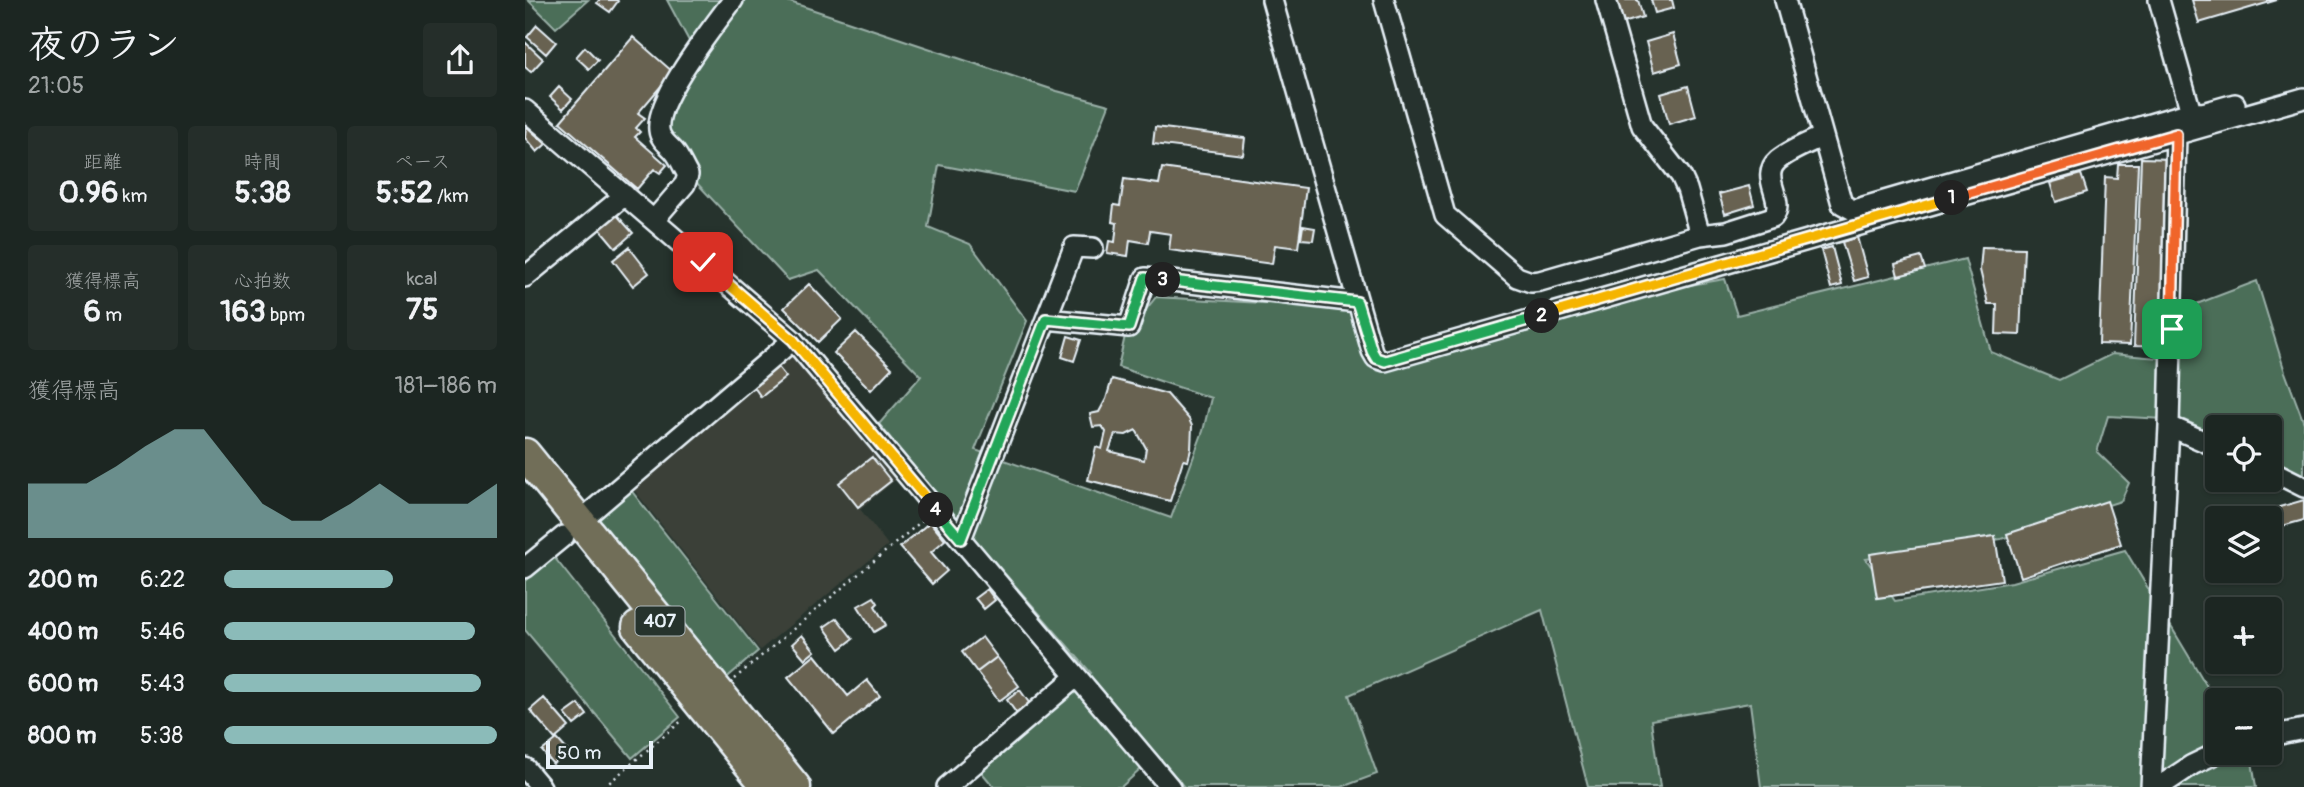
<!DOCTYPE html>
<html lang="ja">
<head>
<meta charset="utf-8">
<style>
  :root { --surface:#1c2622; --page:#252e2a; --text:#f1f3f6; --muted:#a0a5a5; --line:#3a4340; --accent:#8bbbb9 }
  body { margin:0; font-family:Pangolin,"Klee One",sans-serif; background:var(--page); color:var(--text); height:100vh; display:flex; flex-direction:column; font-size:26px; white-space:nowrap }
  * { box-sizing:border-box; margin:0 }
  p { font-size:23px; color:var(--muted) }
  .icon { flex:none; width:38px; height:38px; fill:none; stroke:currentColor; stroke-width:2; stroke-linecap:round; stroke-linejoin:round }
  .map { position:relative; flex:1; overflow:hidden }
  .sheet { display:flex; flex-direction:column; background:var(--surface); width:525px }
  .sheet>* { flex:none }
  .controls { position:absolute; left:1680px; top:415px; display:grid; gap:14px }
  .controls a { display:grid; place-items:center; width:77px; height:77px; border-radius:7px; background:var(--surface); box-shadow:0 2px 5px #0004,0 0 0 2px var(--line); font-size:35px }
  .scale { position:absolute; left:21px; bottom:18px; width:107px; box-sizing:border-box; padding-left:7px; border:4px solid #e8f1f8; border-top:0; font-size:19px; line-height:24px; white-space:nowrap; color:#e8f1f8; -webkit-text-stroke:5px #26332d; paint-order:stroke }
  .pin { position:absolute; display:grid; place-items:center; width:60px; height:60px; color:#fff; margin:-30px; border-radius:14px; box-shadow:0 4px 10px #0006 }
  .km { position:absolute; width:35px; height:35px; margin:-18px; border-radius:50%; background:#222; color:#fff; font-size:19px; line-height:35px; text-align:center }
  .round { display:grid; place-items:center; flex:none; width:74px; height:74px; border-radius:7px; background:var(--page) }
  .overview { display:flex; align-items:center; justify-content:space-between; height:119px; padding:0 28px }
  h1 { font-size:38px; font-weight:700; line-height:52px }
  .metrics { display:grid; grid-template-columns:repeat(3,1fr); gap:10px; height:119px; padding:7px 28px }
  .metrics div { display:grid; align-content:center; border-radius:7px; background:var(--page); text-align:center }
  .metrics b { font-size:30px; font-weight:700 }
  .metrics small { font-size:19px; font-weight:400 }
  .metrics p { font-size:19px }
  .chart { height:196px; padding:14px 28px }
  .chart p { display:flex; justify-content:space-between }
  .chart svg { width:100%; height:126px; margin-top:7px; fill:var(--accent); opacity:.7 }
  ul { padding:0 28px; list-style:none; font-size:23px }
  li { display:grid; grid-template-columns:112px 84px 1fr; align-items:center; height:52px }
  li i { height:18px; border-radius:9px; background:var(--accent) }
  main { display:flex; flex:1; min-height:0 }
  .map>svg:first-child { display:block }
</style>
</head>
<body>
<main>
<section class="sheet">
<div class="overview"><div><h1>夜のラン</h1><p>21:05</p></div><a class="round"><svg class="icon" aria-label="share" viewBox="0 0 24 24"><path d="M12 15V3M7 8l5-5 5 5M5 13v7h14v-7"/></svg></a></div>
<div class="metrics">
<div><p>距離</p><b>0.96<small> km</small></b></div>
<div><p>時間</p><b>5:38</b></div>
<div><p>ペース</p><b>5:52<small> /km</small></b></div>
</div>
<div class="metrics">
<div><p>獲得標高</p><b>6<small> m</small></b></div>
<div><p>心拍数</p><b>163<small> bpm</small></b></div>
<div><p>kcal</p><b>75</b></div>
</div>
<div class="chart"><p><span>獲得標高</span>181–186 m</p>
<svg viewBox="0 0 160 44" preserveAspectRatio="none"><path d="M0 44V25L10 25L20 25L30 19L40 12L50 6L60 6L70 19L80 32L90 38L100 38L110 32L120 25L130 32L140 32L150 32L160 25V44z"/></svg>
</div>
<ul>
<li><b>200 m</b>6:22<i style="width:62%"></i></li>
<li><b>400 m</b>5:46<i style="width:92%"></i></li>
<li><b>600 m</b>5:43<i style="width:94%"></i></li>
<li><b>800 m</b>5:38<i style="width:100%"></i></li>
</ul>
</section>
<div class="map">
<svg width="1779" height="787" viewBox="0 0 1779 787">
  <rect width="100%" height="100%" fill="#26332d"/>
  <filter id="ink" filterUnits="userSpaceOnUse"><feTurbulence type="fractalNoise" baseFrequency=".0143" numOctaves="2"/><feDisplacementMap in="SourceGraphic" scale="14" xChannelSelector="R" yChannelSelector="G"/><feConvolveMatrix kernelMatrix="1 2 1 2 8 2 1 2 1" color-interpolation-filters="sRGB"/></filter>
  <g filter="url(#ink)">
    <path fill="#3a4138" d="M266,349L374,477L335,509L363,545L235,650L106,486Z"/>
    <path fill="#4c6e59" stroke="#9ab0a8" stroke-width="2" d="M3,0H63L31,28Z
      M142,0H259L532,91L584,105L550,191L414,165L403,227L445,244L502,321L450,450L646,518L678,431L686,398L593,367L600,336L631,297L829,308L849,366L1113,294L1200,279L1212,315L1440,259L1466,352L1534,380L1587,354L1656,360L1661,308L1732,281L1760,372L1779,423V475L1745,460V427H1692V435L1659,420L1583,416L1572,452L1604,483L1596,501L1476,539L1341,559L1370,601L1487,582L1600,550L1692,703V752L1722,753L1727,761L1731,787H1236L1225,703L1126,720L1135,787H1063L1017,610L824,695L852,774L817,787H659L632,755L596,787H469L453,768L566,673L415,499L354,424L396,376L294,270L263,280L168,179L141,127L160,84L164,41Z
      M105,489L233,651L199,680L71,518Z
      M29,557L155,717L107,758L0,630V581Z"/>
    <path fill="#686251" stroke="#e8f1f8" stroke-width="2" fill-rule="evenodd" d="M74,0H92L93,1L85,12L72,3Z
      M1092,0H1113L1118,17L1098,23Z
      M1126,0H1147L1149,8L1130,13Z
      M1667,0H1752L1674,23Z
      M12,25L31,42L21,54L2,37Z
      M1148,34L1156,64L1129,72L1121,42Z
      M108,37L148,72L113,113L120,118L111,128L115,132L110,137L142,165L135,173L129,169L112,189L35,122Z
      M0,42L18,59L6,72L0,67Z
      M60,47L73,60L64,69L51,57Z
      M1163,86L1171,116L1144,124L1136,94Z
      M34,87L47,99L38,109L25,97Z
      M1,126L21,144L12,152L0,138Z
      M630,127L720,138L718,155L628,144Z
      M1616,158L1646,159L1639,347L1609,346Z
      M1593,164H1613L1605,345L1574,344L1580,177L1592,178Z
      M637,168L781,188L773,248L750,245L747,264L644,250L646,234L625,231L623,243L605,240L603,256L582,253L584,241L590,242L592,223L587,222L589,205L595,206L599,179L634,184Z
      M1556,174L1562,192L1531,202L1525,183Z
      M1224,186L1229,205L1200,214L1194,194Z
      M91,214L108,233L91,248L75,229Z
      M778,226L790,228L788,240L776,239Z
      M1332,237L1343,277L1329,281L1317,242Z
      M104,247L124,273L108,286L88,260Z
      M1307,247L1317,285L1306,288L1296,250Z
      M1457,247L1499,248L1495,335L1471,334L1472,304H1463L1455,270Z
      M1396,257L1400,269L1373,276L1370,264Z
      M284,284L317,319L293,342L259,308Z
      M331,332L367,368L346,390L309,353Z
      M543,336L556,340L549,361L537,357Z
      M253,367L261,377L236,397L229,387Z
      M587,379L642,394L664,419L667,426L666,449L663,461L658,460L645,501L563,480L571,447L577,449L581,432L577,426L568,427L565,414L574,412L581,399ZM611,430L621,448L619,460L584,451L590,434L601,435Z
      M347,457L366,481L333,507L314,483Z
      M1779,500V520L1757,526L1751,508Z
      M1582,501L1596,544L1496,577L1482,534Z
      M405,522L420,540L406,552L422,571L407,584L375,547Z
      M1470,536L1477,580L1352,598L1345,554Z
      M462,589L470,600L459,609L450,598Z
      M349,597L353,603L350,606L361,625L349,632L333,606Z
      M312,618L328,639L315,649L299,627Z
      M277,635L290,651L280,659L267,644Z
      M457,637L472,657L452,672L437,652Z
      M290,655L323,696L342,680L355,696L309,734L263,677Z
      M472,657L494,686L474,701L452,672Z
      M495,690L505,704L492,714L482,700Z
      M19,698L44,727L30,739L5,710Z
      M54,704L62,715L49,725L40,714Z
      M32,739L43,751L28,764L17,751Z"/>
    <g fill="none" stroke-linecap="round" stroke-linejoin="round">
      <defs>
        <path id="minor" d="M747,0L847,351L851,358L860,361L1779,98
          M859,0L920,215L992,277L1006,282L1015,281L1175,235L1201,232L1248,217C1262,200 1233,177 1253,160C1265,150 1284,143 1298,136
          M1081,0L1117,126L1156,176L1162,189L1175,235
          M1260,0L1317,204L1328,210L1666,112L1678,113L1710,104
          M1634,0L1666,112
          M0,110L268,340L645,787
          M1651,134L1644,426L1692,447
          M129,220L160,184L163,175C158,167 155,158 149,151C143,144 135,140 134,130C130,99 189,26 208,0
          M0,277L100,195
          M521,319L549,247L568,248
          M1745,470L1779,487
          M54,522L268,340
          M436,539L521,319L604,327L620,278L832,302
          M0,568L39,536
          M1745,736L1779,729
          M0,768L16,787
          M422,787L551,677
          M1626,787L1644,426
          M1634,787L1667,765L1694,752"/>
        <path id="highway" d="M0,454L270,787
          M113,627L243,787"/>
      </defs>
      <use href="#minor" stroke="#e8f1f8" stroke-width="24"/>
      <use href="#highway" stroke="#e8f1f8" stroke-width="35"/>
      <path stroke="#e8f1f8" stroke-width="2.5" stroke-dasharray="2 5" stroke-linecap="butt" d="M209,679L399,519
        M79,787L159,719"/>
      <use href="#minor" stroke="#26332d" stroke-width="19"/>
      <use href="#highway" stroke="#716e59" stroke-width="30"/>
    </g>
  </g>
  <g fill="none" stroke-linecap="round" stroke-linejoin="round" filter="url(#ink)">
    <defs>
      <path id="split-1" d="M1427,198L1651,134L1647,329"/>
      <path id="split-2" d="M1017,316L1427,198"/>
      <path id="split-3" d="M638,280L832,302L847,351L851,358L860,361L1017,316"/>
      <path id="split-4" d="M411,510L436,539L521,319L604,327L620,278L638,280"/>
      <path id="split-5" d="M178,262L268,340L411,510"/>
    </defs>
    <use href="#split-1" stroke="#fff" stroke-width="14"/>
    <use href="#split-2" stroke="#fff" stroke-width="14"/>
    <use href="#split-3" stroke="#fff" stroke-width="14"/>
    <use href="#split-4" stroke="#fff" stroke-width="14"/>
    <use href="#split-5" stroke="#fff" stroke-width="14"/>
    <use href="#split-1" stroke="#f0652b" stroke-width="9"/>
    <use href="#split-2" stroke="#f5b400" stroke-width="9"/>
    <use href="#split-3" stroke="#22a559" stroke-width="9"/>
    <use href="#split-4" stroke="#22a559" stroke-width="9"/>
    <use href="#split-5" stroke="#f5b400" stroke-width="9"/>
  </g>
  <g text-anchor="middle" stroke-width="7" stroke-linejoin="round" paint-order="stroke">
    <rect fill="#26332d" stroke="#aeb8bb" stroke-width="2" x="110.5" y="606.5" width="49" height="29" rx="5"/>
    <g font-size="18" font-weight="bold" fill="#e8f1f8">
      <text x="135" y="627">407</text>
    </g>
  </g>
</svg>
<div class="controls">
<a><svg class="icon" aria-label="locate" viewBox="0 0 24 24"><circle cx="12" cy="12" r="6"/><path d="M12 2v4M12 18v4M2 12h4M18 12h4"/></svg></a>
<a><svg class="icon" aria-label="layers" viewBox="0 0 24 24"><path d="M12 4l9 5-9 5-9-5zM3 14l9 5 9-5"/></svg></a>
<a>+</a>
<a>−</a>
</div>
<div class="scale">50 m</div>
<div class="pin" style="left:1647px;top:329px;background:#1e9e55"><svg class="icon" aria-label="arrive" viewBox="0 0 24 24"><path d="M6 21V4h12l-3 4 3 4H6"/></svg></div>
<div class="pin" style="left:178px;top:262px;background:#d93025"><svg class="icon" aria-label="check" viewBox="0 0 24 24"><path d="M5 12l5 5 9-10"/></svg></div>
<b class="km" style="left:1427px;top:198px">1</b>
<b class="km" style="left:1017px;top:316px">2</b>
<b class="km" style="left:638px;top:280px">3</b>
<b class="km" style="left:411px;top:510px">4</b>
</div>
</main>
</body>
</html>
